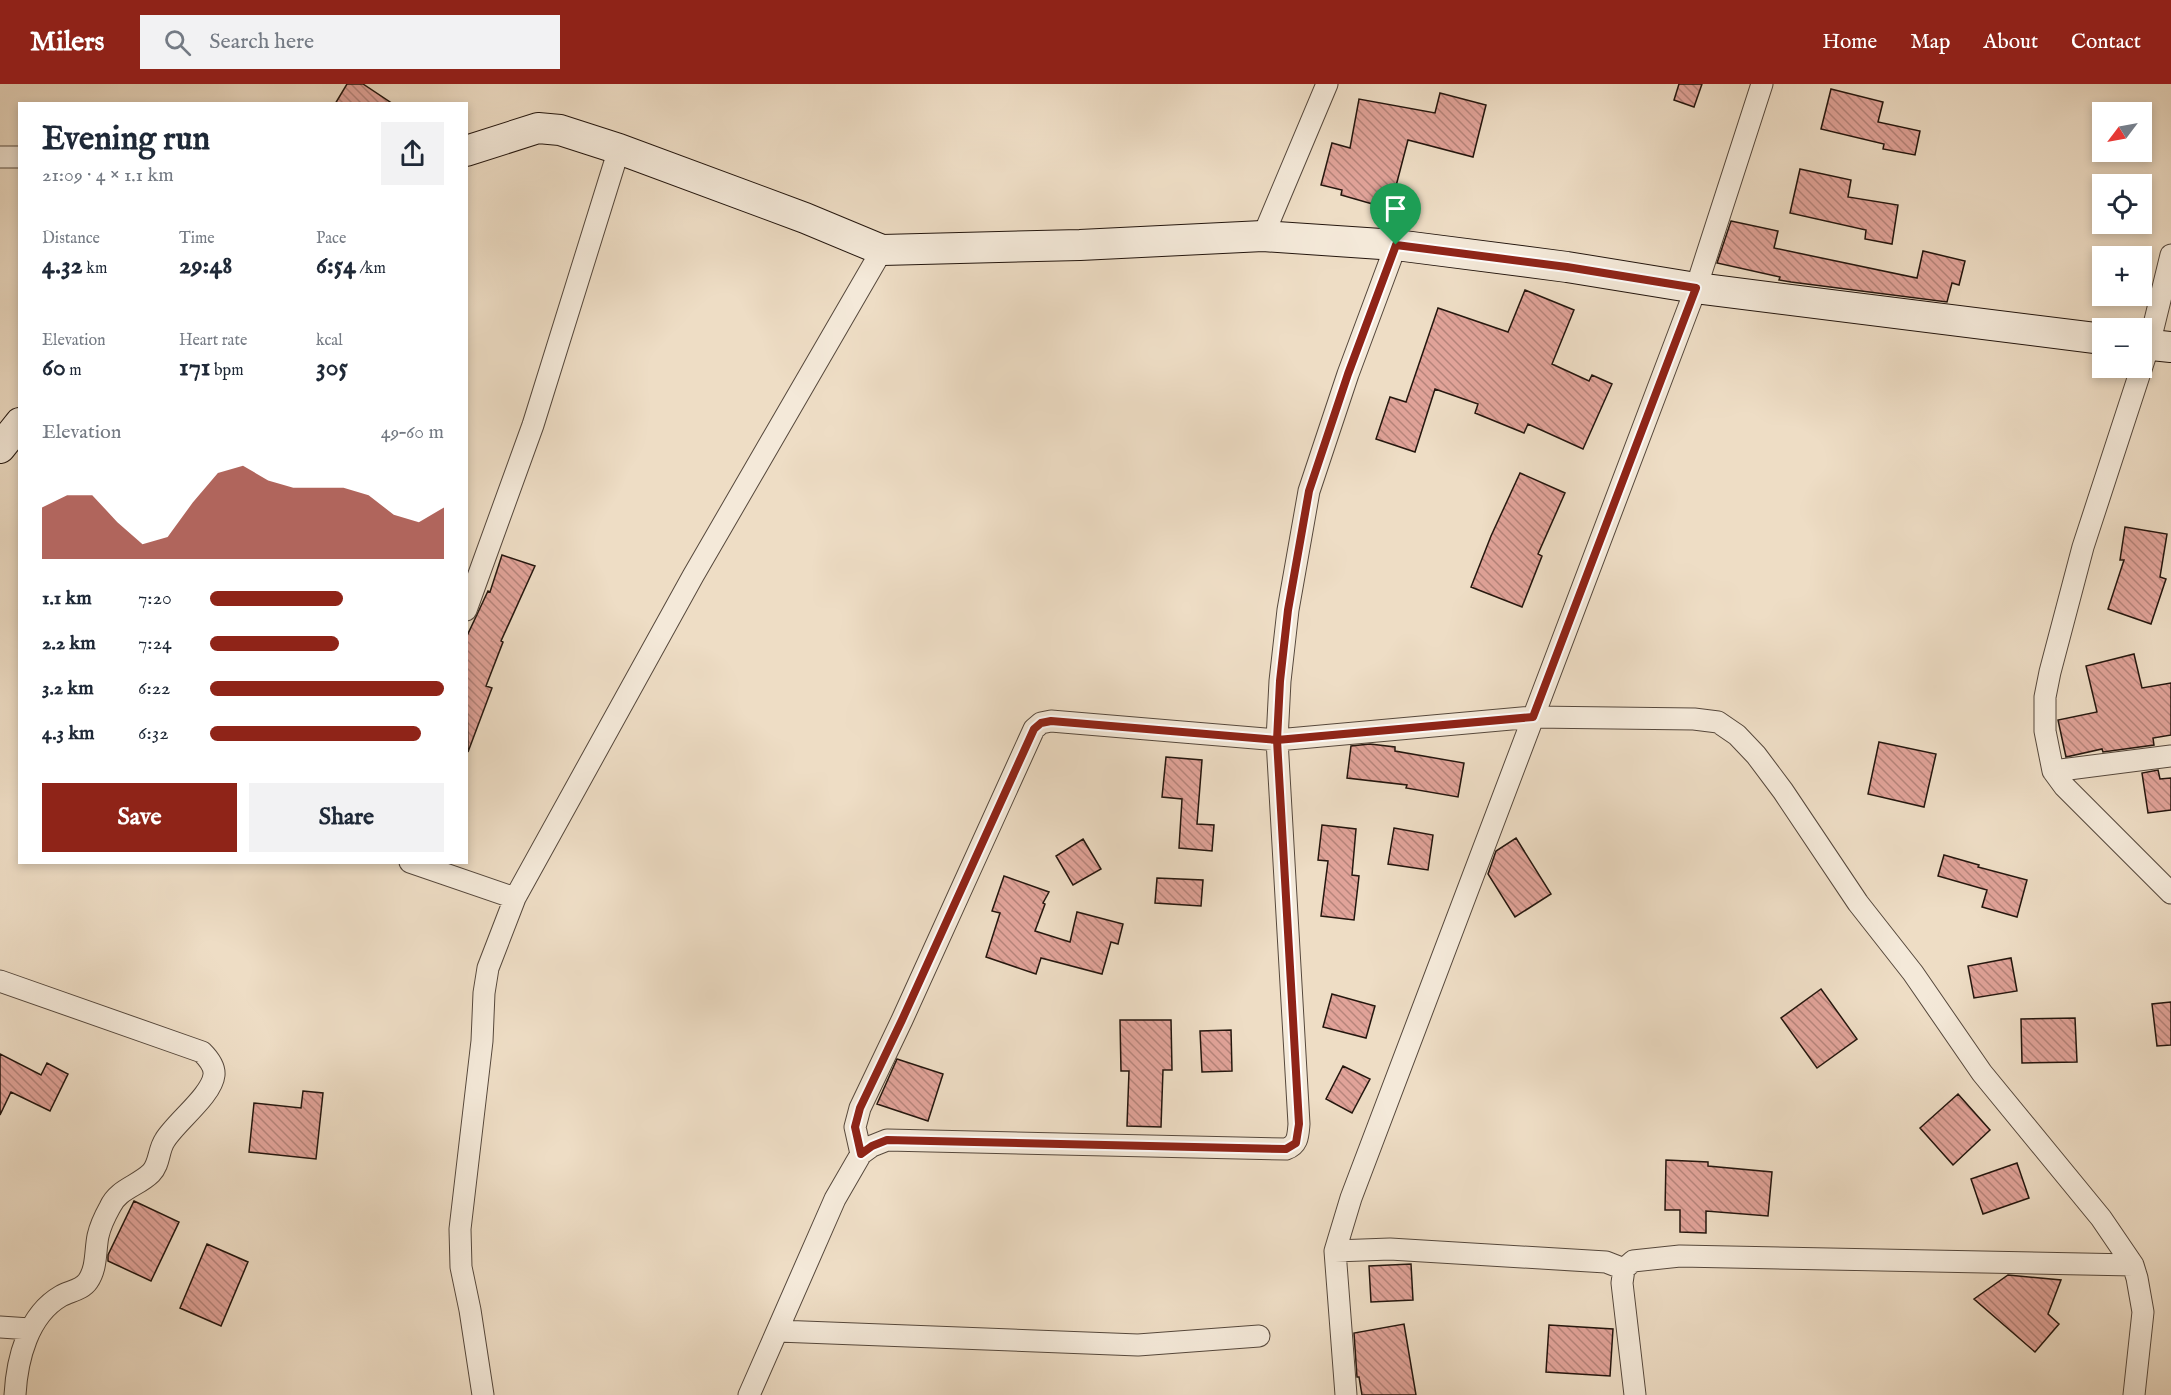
<!DOCTYPE html>
<html lang="en">
<head>
<meta charset="utf-8">
<style>
  :root { --surface:#fff; --page:#f2f2f3; --text:#1f2937; --muted:#747a83; --accent:#8f2418 }
  body { margin:0; font-family:"IM FELL English",serif; background:var(--page); color:var(--text); height:100vh; display:flex; flex-direction:column; font-size:22px; white-space:nowrap }
  * { box-sizing:border-box; margin:0 }
  p { font-size:20px; color:var(--muted) }
  .icon { flex:none; width:33px; height:33px; fill:none; stroke:currentColor; stroke-width:2; stroke-linecap:round; stroke-linejoin:round }
  .map { position:relative; flex:1; overflow:hidden }
  .side { position:absolute; left:18px; top:18px; width:450px; height:762px; display:flex; flex-direction:column; background:var(--surface); border-radius:0px; box-shadow:0 3px 9px #0003 }
  .side>* { flex:none }
  .needle { width:39px; rotate:238deg }
  .buttons { position:absolute; left:2092px; top:18px; display:grid; gap:12px }
  .buttons a { display:grid; place-items:center; width:60px; height:60px; border-radius:0px; background:var(--surface); box-shadow:0 3px 9px #0003; font-size:30px }
  .pin { position:absolute; display:grid; place-items:center; width:51px; height:51px; color:#fff; margin:-62px -26px; border-radius:50% 50% 50% 0; rotate:-45deg; box-shadow:0 0 6px #0007 }
  .pin .icon { rotate:45deg }
  .round { display:grid; place-items:center; flex:none; width:63px; height:63px; border-radius:0px; background:var(--page) }
  .overview { display:flex; align-items:center; justify-content:space-between; height:102px; padding:0 24px }
  h1 { font-size:33px; font-weight:800; line-height:45px }
  .metrics { display:grid; grid-template-columns:repeat(3,1fr); gap:9px; height:102px; padding:6px 24px }
  .metrics div { display:grid; align-content:center }
  .metrics b { font-size:26px; font-weight:800 }
  .metrics small { font-size:16px; font-weight:400 }
  .metrics p { font-size:16px }
  .chart { height:168px; padding:12px 24px }
  .chart p { display:flex; justify-content:space-between }
  .chart svg { width:100%; height:108px; margin-top:6px; fill:var(--accent); opacity:.7 }
  .button { display:flex; gap:12px; margin-top:auto; padding:12px 24px }
  .button a { flex:1; height:69px; border-radius:0px; background:var(--accent); color:#fff; font-size:24px; font-weight:800; line-height:69px; text-align:center }
  .button a+a { background:var(--page); color:var(--text) }
  ul { padding:0 24px; list-style:none; font-size:20px }
  li { display:grid; grid-template-columns:96px 72px 1fr; align-items:center; height:45px }
  li i { height:15px; border-radius:8px; background:var(--accent) }
  header { display:flex; align-items:center; gap:36px; box-sizing:border-box; height:84px; padding:0 30px; background:var(--accent); color:#fff }
  header strong { font-size:28px }
  nav { display:flex; gap:33px; margin-inline-start:auto; font-size:21px }
  .search { width:420px; height:54px; background:var(--page); display:flex; align-items:center; gap:15px; box-sizing:border-box; padding:0 21px; border-radius:0px; color:var(--muted); font-size:22px }
  .map>svg:first-child { display:block }
</style>
</head>
<body>
<header>
<strong>Milers</strong>
<div class="search"><svg class="icon" aria-label="search" viewBox="0 0 24 24"><circle cx="10" cy="10" r="6"/><path d="M15 15l6 6"/></svg>Search here</div>
<nav><a>Home</a><a>Map</a><a>About</a><a>Contact</a></nav>
</header>
<div class="map">
<svg width="2171" height="1311" viewBox="0 0 2171 1311">
  <defs>
    <pattern id="building-back-hatch" width="6" height="6" patternUnits="userSpaceOnUse" patternTransform="scale(1.5)"><rect width="6" height="6" fill="#e1a399"/><path d="M-1 5l2 2M0 0l6 6M5-1l2 2" fill="none" stroke="#b6847b"/></pattern>
  </defs>
  <rect width="100%" height="100%" fill="#eeddc5"/>
  <filter id="stains"><feTurbulence type="fractalNoise" baseFrequency=".00333" numOctaves="4"/><feColorMatrix values="0 0 0 0 .2 0 0 0 0 .09 0 0 0 0 .02 0 0 0 .5 -.17"/></filter>
  <radialGradient id="worn" r=".72"><stop offset=".6" stop-color="#630" stop-opacity="0"/><stop offset="1" stop-color="#630" stop-opacity=".3"/></radialGradient>
  <path fill="url(#building-back-hatch)" stroke="#24160e" stroke-width="1.5" d="M347,0H363L393,20H335Z
    M1679,0H1702L1694,23L1674,16Z
    M1831,5L1883,18L1878,38L1920,47L1915,71L1883,65L1884,60L1821,45Z
    M1440,9L1486,21L1473,73L1408,56L1390,125L1341,111L1342,106L1321,101L1332,59L1350,64L1359,15L1435,29Z
    M1800,85L1851,96L1848,113L1898,121L1892,160L1865,155L1866,146L1790,129Z
    M1731,137L1778,147L1774,164L1917,194L1923,167L1965,177L1959,201L1952,199L1947,218L1791,198L1779,196L1780,193L1717,179Z
    M1525,206L1574,226L1552,280L1589,297L1592,291L1612,300L1583,365L1528,340L1524,349L1475,329L1478,320L1435,305L1415,368L1376,355L1390,313L1406,318L1438,224L1508,248Z
    M1520,389L1565,409L1538,470L1542,472L1522,523L1471,503L1491,452Z
    M2125,443L2167,450L2160,493L2166,495L2151,540L2108,525L2124,476H2120Z
    M502,471L535,482L501,557L503,558L486,602L492,604L468,668L466,554L488,507L490,508Z
    M2134,570L2142,604L2171,599V651L2153,654L2154,661L2103,668L2102,665L2066,673L2058,636L2097,628L2086,582Z
    M1879,658L1936,670L1924,723L1868,710Z
    M1370,660L1395,663V667L1464,679L1458,713L1406,704L1407,701L1347,694L1351,662Z
    M1166,673L1202,676L1197,740L1214,741L1212,767L1179,764L1182,715L1162,713Z
    M2158,686L2160,695L2171,694V726L2148,729L2142,689Z
    M1322,741L1356,745L1352,791L1359,792L1354,836L1321,832L1328,777L1318,776Z
    M1394,744L1433,751L1428,786L1388,780Z
    M1516,754L1551,810L1515,833L1488,790L1496,767Z
    M1083,755L1101,785L1073,801L1056,772Z
    M1944,771L1979,781L1978,783L2027,796L2017,833L1982,823L1987,806L1938,792Z
    M1004,792L1049,808L1043,819L1045,820L1035,847L1070,858L1077,828L1123,840L1118,860L1111,858L1102,890L1041,874L1036,890L986,873L1000,829L992,827Z
    M1157,794L1203,796L1201,822L1155,819Z
    M2011,874L2017,907L1974,914L1968,882Z
    M1821,905L1857,955L1817,984L1781,934Z
    M1332,910L1375,922L1366,954L1323,943Z
    M2171,918V961L2157,962L2152,920Z
    M2075,934L2077,978L2022,979L2021,935Z
    M1120,936H1171L1172,986H1163L1161,1043L1127,1042L1129,987H1121Z
    M1231,946L1232,987L1202,988L1200,947Z
    M0,970L41,991L47,979L68,990L50,1027L11,1008L0,1031Z
    M897,975L943,990L928,1037L877,1020Z
    M1343,982L1370,995L1352,1029L1326,1015Z
    M303,1007L323,1009L316,1075L249,1068L254,1019L301,1024Z
    M1958,1010L1990,1046L1953,1081L1920,1044Z
    M1666,1076L1708,1078V1082L1772,1088L1768,1132L1706,1127V1149L1680,1148V1126H1665Z
    M2017,1079L2029,1114L1983,1130L1971,1095Z
    M134,1117L179,1138L151,1197L108,1177V1171Z
    M207,1160L248,1178L221,1242L180,1224Z
    M1411,1180L1413,1216L1371,1218L1369,1182Z
    M2008,1191L2061,1196L2048,1230L2059,1240L2035,1268L1974,1215Z
    M1404,1240L1416,1311H1362L1359,1293H1357L1354,1249Z
    M1549,1241L1613,1245L1610,1292L1546,1288Z"/>
  <g fill="none" stroke-linecap="round" stroke-linejoin="round">
    <defs>
      <path id="street" d="M0,73H20
        M1263,152L1327,0
        M2171,171L2149,261L2083,463L2050,588L2045,613V647L2053,687L2064,702L2171,809
        M466,526L533,341L619,65
        M2053,687L2171,672
        M410,778L515,814
        M0,897L202,968C208,974 215,982 214,991C212,1011 176,1038 165,1056C158,1066 160,1080 151,1089C138,1102 118,1105 110,1123C105,1132 100,1143 98,1152C95,1167 97,1184 88,1197C82,1206 70,1207 61,1212C28,1231 17,1275 15,1311
        M861,1070L855,1043L860,1024L902,936L1034,645L1041,639L1051,637L1277,656L1280,597L1288,526L1309,407L1348,290L1396,161
        M1335,1167L1390,1165L1606,1178L1624,1185
        M0,1243L30,1245
        M778,1247L1138,1261L1259,1252
        M483,1311L470,1226L461,1183L460,1145L482,957L484,909L488,884L515,814L693,492L882,166
        M749,1311L835,1115L861,1070L872,1062L887,1056L1286,1065C1298,1061 1298,1052 1299,1040L1277,656L1533,633L1694,635L1718,638L1737,651L1756,671L1783,707L1858,819L1913,889L1982,989L2101,1134L2133,1181L2137,1194L2143,1228L2134,1311
        M1346,1311L1335,1167L1351,1114L1696,204L1762,0
        M1635,1311L1622,1199L1624,1185L1633,1177L1680,1172L2133,1181"/>
      <path id="secondary" d="M466,67L538,44L560,46L619,65L805,134L882,166L1080,161L1263,152L1396,161L1567,183L1696,204L2103,255
        M2142,260L2171,263
        M0,364L20,339"/>
    </defs>
    <use href="#street" stroke="#56483c" stroke-width="23"/>
    <use href="#secondary" stroke="#24160e" stroke-width="32"/>
    <use href="#street" stroke="#f4e9d9" stroke-width="21"/>
    <use href="#secondary" stroke="#f4e9d9" stroke-width="30"/>
  </g>
  <g fill="none" stroke-linecap="round" stroke-linejoin="round">
    <defs>
      <path id="route" d="M1396,161L1348,290L1309,407L1288,526L1280,597L1277,656L1051,637L1041,639L1034,645L902,936L860,1024L855,1043L861,1070L872,1062L887,1056L1286,1065L1296,1059L1299,1040L1277,656L1533,633L1696,204L1567,183L1396,161"/>
    </defs>
    <use href="#route" stroke="#fff" stroke-width="12"/>
    <use href="#route" stroke="#8f2418" stroke-width="8"/>
  </g>
  <rect width="100%" height="100%" filter="url(#stains)"/>
  <rect width="100%" height="100%" fill="url(#worn)"/>
</svg>
<div class="buttons">
<a><svg class="needle" viewBox="-14 -14 28 28"><path d="M0-13l5 13h-10z" fill="#e53935"/><path d="M0 13l5-13h-10z" fill="#747a83"/></svg></a>
<a><svg class="icon" aria-label="locate" viewBox="0 0 24 24"><circle cx="12" cy="12" r="6"/><path d="M12 2v4M12 18v4M2 12h4M18 12h4"/></svg></a>
<a>+</a>
<a>−</a>
</div>
<div class="pin" style="left:1396px;top:161px;background:#1e9e55"><svg class="icon" aria-label="arrive" viewBox="0 0 24 24"><path d="M6 21V4h12l-3 4 3 4H6"/></svg></div>
<section class="side">
<div class="overview"><div><h1>Evening run</h1><p>21:09 · 4 × 1.1 km</p></div><a class="round"><svg class="icon" aria-label="share" viewBox="0 0 24 24"><path d="M12 15V3M7 8l5-5 5 5M5 13v7h14v-7"/></svg></a></div>
<div class="metrics">
<div><p>Distance</p><b>4.32<small> km</small></b></div>
<div><p>Time</p><b>29:48</b></div>
<div><p>Pace</p><b>6:54<small> /km</small></b></div>
</div>
<div class="metrics">
<div><p>Elevation</p><b>60<small> m</small></b></div>
<div><p>Heart rate</p><b>171<small> bpm</small></b></div>
<div><p>kcal</p><b>305</b></div>
</div>
<div class="chart"><p><span>Elevation</span>49–60 m</p>
<svg viewBox="0 0 160 44" preserveAspectRatio="none"><path d="M0 44V23L10 18L20 18L30 29L40 38L50 35L60 21L70 9L80 6L90 12L100 15L110 15L120 15L130 18L140 26L150 29L160 23V44z"/></svg>
</div>
<ul>
<li><b>1.1 km</b>7:20<i style="width:57%"></i></li>
<li><b>2.2 km</b>7:24<i style="width:55%"></i></li>
<li><b>3.2 km</b>6:22<i style="width:100%"></i></li>
<li><b>4.3 km</b>6:32<i style="width:90%"></i></li>
</ul>
<div class="button"><a>Save</a><a>Share</a></div>
</section>
</div>
</body>
</html>
